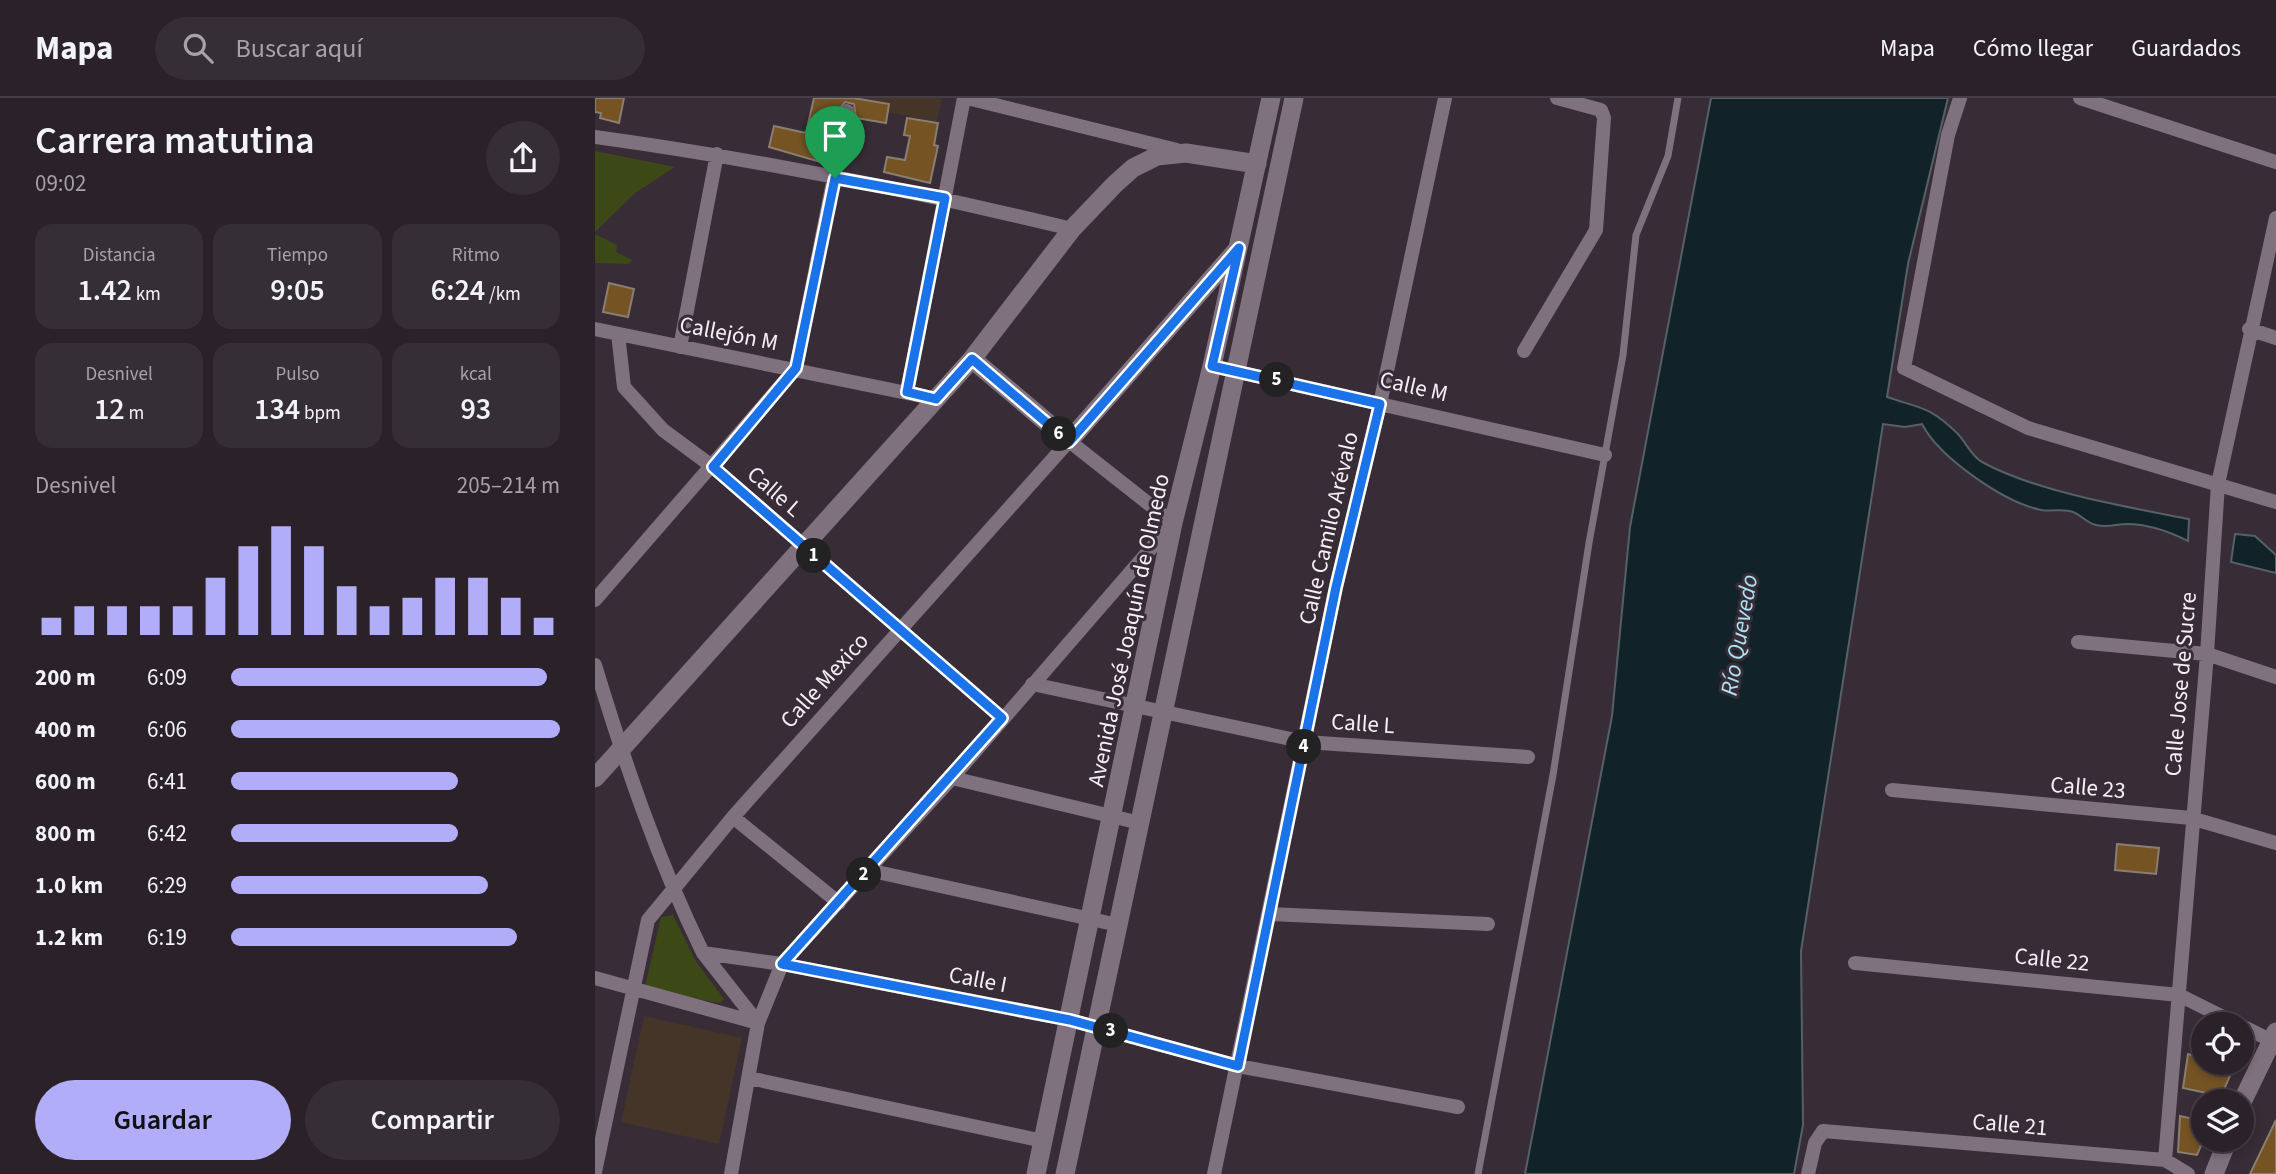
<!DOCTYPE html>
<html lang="es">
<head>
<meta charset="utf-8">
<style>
  :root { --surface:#2a2129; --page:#362e35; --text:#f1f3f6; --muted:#a5a3a8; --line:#463e46; --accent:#b2adf9 }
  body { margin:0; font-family:"Source Sans 3",sans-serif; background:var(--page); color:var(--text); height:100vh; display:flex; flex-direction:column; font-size:26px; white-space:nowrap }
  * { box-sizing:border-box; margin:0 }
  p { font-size:23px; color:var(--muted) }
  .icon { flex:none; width:38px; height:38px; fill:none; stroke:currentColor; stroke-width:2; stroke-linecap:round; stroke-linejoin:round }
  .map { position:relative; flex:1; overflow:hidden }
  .drawer { display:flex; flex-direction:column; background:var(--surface); width:595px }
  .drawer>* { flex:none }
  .fabs { position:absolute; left:1596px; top:914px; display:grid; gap:14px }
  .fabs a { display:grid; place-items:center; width:63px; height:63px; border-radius:50%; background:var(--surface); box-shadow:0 4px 10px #0003,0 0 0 2px var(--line); font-size:35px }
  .pin { position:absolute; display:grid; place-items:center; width:60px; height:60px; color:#fff; margin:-72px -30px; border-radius:50% 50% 50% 0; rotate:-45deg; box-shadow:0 0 7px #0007 }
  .pin .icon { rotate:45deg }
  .km { position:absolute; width:35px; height:35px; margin:-18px; border-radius:50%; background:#222; color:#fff; font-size:19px; line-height:35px; text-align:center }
  .round { display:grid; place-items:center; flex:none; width:74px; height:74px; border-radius:37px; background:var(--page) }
  .summary { display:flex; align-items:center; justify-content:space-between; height:119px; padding:0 35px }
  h1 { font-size:38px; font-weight:600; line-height:52px }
  .metrics { display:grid; grid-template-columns:repeat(3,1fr); gap:10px; height:119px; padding:7px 35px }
  .metrics div { display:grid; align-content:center; border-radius:18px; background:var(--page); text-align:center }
  .metrics b { font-size:30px; font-weight:600 }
  .metrics small { font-size:19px; font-weight:400 }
  .metrics p { font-size:19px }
  .chart { height:196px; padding:14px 35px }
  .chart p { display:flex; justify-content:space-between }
  .chart svg { width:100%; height:126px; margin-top:7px; stroke:var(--accent); stroke-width:6 }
  .primary-button { display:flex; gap:14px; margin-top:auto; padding:14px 35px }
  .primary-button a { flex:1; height:80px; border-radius:42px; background:var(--accent); color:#111; font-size:28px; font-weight:600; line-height:80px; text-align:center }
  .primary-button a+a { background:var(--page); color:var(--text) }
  ul { padding:0 35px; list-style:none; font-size:23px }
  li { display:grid; grid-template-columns:112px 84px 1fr; align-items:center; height:52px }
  li i { height:18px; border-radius:9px; background:var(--accent) }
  header { display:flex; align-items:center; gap:42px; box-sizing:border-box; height:98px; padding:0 35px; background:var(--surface); border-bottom:2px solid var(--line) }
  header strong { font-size:33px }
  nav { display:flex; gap:38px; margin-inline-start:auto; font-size:24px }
  .search { width:490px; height:63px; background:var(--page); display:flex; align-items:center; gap:18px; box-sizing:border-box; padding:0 24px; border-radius:38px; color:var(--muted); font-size:26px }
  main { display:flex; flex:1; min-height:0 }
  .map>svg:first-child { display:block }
</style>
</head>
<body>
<header>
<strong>Mapa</strong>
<div class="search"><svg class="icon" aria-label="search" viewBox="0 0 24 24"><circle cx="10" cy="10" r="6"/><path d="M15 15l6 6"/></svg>Buscar aquí</div>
<nav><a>Mapa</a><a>Cómo llegar</a><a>Guardados</a></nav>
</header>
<main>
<section class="drawer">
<div class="summary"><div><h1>Carrera matutina</h1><p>09:02</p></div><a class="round"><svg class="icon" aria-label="share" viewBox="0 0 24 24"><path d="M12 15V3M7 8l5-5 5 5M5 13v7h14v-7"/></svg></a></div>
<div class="metrics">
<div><p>Distancia</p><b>1.42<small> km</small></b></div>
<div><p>Tiempo</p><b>9:05</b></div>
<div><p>Ritmo</p><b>6:24<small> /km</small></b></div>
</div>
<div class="metrics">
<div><p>Desnivel</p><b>12<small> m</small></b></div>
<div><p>Pulso</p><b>134<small> bpm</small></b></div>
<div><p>kcal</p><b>93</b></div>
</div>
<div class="chart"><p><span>Desnivel</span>205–214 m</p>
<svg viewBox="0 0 160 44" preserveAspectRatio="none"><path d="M5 44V38M15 44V34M25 44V34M35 44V34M45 44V34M55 44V24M65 44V13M75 44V6M85 44V13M95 44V27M105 44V34M115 44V31M125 44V24M135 44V24M145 44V31M155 44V38"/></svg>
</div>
<ul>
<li><b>200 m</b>6:09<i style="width:96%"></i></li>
<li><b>400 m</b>6:06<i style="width:100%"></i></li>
<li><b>600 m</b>6:41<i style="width:69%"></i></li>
<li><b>800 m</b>6:42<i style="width:69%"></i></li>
<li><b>1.0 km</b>6:29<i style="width:78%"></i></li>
<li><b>1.2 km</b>6:19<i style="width:87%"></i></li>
</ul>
<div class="primary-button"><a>Guardar</a><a>Compartir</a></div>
</section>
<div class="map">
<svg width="1681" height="1076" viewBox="0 0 1681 1076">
  <rect width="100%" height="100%" fill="#382c37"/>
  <path fill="#443528" d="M223,0H347L342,24Z
    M49,918L147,940L124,1046L26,1024Z"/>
  <path fill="#3c4917" d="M0,53L80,69L40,95L0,134Z
    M0,136L22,147L21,154L37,162L34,166L0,165Z
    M78,817L100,862L129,901L125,905L55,893L50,889L66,819Z"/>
  <path fill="#112328" stroke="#566066" stroke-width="2" d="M1116,0H1353L1313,166L1292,299C1327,311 1334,308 1362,335C1371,344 1376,358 1387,364C1442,394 1532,409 1594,421L1593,443C1575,434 1553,426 1532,426C1521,426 1513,430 1501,427C1492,425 1486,417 1478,414C1468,410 1456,414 1446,412C1408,404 1344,359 1327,326L1310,329L1288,326L1206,853L1208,1027L1199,1076H930L1017,618L1035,429Z
    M1640,436L1660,438L1681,457V475L1636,464Z"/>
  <path fill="#755323" stroke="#8a7e70" stroke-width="2" d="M0,0H29L24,25L5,20L6,15L0,14Z
    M219,0H258L294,6L291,25L261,20L259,6L250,4L240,16L229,65L174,49L179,28L211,35Z
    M312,20L343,25L339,47L343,48L335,85L289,74L292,59L310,62L315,38L309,37Z
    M14,185L39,191L33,219L8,214Z
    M1522,746L1564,750L1561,776L1520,772Z
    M1593,956L1608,960V964L1639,969L1626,998L1588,990Z
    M1585,1018L1608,1023V1043L1602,1057L1583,1054Z
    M1681,1022V1076H1655Z"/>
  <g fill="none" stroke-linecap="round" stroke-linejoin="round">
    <path stroke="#7f717d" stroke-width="7" d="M883,1076L958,677L994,445L1028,257L1041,137L1073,58L1083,0"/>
    <path stroke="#7f717d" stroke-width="14" d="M372,0L582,52
      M1365,0L1353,37L1309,270L1433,330L1681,404
      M1485,0L1681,64
      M0,39C160,61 320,93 477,131
      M0,231L341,301
      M1654,231L1681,240
      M23,236L29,289L68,332L118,369L407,620
      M85,249L122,56
      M929,253L1001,132L1009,20L1006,12L962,0
      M617,268L1010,357
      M312,294L369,0
      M0,502L201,270L252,13
      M1483,544L1612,556L1681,579
      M0,567C30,666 63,763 108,855L187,866L475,922L643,968L863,1009
      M437,586L710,644L933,659
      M357,680L545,725
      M1297,692L1596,720L1681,745
      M138,719L244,805
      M273,772L523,827
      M675,816L893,826
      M108,855L163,925
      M1260,865L1584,897L1642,926
      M0,880L163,925
      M1647,928L1681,945
      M154,980L448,1043
      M1570,1062L1612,556L1623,386L1681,120
      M0,1074L53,822L138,719L474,343L578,425L357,680L187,866L163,925L136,1076
      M619,1076L741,489L785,306L850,0
      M1213,1076L1220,1045L1228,1033L1570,1062L1593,1076"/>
    <path stroke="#7f717d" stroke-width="19" d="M377,261L474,343L641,153
      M0,680L377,261L477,131L520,86L538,70L562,58L591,55L662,66
      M1647,1004L1681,934
      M441,1076L578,425L617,268L676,0
      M470,1076L699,0
      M1619,1076L1633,1041"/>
  </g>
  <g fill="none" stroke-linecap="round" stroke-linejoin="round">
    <defs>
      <path id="route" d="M240,80L350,100L312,294L341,301L377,261L474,344L644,150L617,268L785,306L741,489L643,968L475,922L187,866L407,620L118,369L201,270Z"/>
    </defs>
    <use href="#route" stroke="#fff" stroke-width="14"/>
    <use href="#route" stroke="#1a73e8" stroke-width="9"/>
  </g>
  <g text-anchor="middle" stroke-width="6" stroke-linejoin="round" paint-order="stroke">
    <g font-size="23" fill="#f7eff6" stroke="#382c37">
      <text transform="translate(134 235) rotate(11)" y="8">Callejón M</text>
      <text transform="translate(819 288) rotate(13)" y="8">Calle M</text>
      <text transform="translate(180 393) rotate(41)" y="8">Calle L</text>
      <text transform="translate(733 430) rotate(-77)" y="8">Calle Camilo Arévalo</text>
      <text transform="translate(533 532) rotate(-78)" y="8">Avenida José Joaquín de Olmedo</text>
      <text transform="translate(229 582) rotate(-48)" y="8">Calle Mexico</text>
      <text transform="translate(1585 586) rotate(-85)" y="8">Calle Jose de Sucre</text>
      <text transform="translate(768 625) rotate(4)" y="8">Calle L</text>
      <text transform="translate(1493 689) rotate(5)" y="8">Calle 23</text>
      <text transform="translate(1457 861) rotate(6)" y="8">Calle 22</text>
      <text transform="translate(383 881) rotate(11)" y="8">Calle I</text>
      <text transform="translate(1415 1026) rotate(5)" y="8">Calle 21</text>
    </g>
    <g font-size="24" font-style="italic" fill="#aae5f5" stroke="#382c37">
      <text transform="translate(1144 537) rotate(-80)" y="8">Río Quevedo</text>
    </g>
  </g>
</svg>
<div class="fabs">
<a><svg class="icon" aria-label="locate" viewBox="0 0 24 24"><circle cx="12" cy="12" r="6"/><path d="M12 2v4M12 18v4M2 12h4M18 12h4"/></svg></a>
<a><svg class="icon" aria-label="layers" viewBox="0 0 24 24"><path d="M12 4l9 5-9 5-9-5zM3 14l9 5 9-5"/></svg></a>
</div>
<div class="pin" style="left:240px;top:80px;background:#1e9e55"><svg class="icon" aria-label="arrive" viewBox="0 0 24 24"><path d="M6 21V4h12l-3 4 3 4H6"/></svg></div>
<b class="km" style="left:219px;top:458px">1</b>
<b class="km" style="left:269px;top:777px">2</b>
<b class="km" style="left:516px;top:933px">3</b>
<b class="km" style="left:709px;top:649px">4</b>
<b class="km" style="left:682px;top:282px">5</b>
<b class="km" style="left:464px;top:336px">6</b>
</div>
</main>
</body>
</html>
